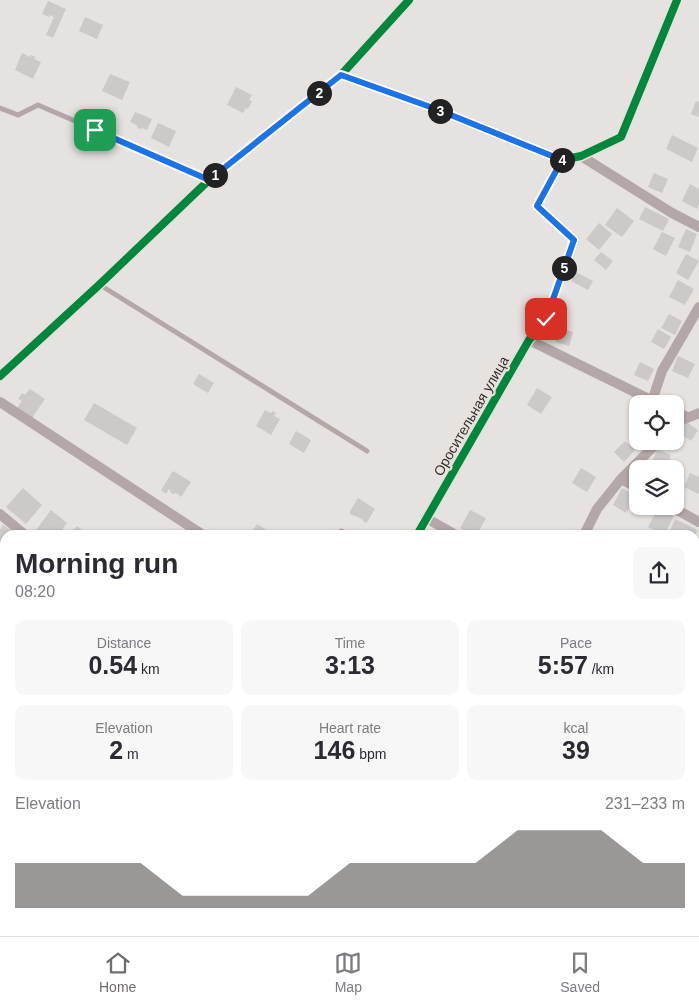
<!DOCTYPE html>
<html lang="en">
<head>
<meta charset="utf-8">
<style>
  :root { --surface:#fff; --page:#f7f7f7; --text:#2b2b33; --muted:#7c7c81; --line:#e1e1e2; --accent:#706d6b }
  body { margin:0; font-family:Arial,sans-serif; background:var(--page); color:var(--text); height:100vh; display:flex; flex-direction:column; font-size:19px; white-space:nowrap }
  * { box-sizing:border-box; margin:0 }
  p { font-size:16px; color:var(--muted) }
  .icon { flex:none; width:28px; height:28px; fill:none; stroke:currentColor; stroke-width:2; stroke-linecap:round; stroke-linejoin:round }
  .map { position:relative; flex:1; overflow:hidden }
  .sheet { position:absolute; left:0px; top:530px; width:700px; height:406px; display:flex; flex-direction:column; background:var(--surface); border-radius:15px 15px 0 0; box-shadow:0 1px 4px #0004 }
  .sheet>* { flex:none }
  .buttons { position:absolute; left:629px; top:395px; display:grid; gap:10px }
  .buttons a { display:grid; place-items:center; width:55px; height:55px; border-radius:10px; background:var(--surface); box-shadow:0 1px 4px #0004; font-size:25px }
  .pin { position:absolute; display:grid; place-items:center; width:42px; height:42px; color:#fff; margin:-21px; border-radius:10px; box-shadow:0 2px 8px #0006 }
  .km { position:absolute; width:25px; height:25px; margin:-12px; border-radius:50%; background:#222; color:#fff; font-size:14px; line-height:25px; text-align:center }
  .round { display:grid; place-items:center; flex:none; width:52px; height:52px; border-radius:10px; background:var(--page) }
  .summary { display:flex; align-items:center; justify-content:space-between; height:85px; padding:0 15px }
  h1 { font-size:28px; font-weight:700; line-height:38px }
  .stats { display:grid; grid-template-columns:repeat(3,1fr); gap:8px; height:85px; padding:5px 15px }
  .stats div { display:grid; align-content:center; border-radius:10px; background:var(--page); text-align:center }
  .stats b { font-size:25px; font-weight:700 }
  .stats small { font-size:14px; font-weight:400 }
  .stats p { font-size:14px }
  .chart { height:140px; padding:10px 15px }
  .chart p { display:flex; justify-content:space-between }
  .chart svg { width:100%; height:90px; margin-top:5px; fill:var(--accent); opacity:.7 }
  .tab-bar { display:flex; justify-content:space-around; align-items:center; height:70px; border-top:1px solid var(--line); background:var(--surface); font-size:14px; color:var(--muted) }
  .tab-bar a { display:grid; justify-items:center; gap:2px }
  .tab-bar .active { color:var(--accent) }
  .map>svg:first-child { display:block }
</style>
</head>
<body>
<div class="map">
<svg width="699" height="936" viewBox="0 0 699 936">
  <rect width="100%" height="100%" fill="#e6e2df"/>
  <path fill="#ccc9c8" d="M48,1L66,9L53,38L46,35L54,17L50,15L49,17L42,14Z
    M85,17L103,25L97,39L79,31Z
    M22,53L30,57L31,55L36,57L34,59L41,62L33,79L15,70Z
    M110,74L130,82L122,100L102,91Z
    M236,87L252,95L249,100L252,101L248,109L246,108L243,113L227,105Z
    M696,101L699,102V117L691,114Z
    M135,112L152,119L147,130L142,128L139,129L136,125L130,122Z
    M158,123L176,131L169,147L151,138Z
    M672,135L698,148L692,162L666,149Z
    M654,173L668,179L662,193L648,187Z
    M690,184L699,189V204L697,209L682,201Z
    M645,207L669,219L663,231L639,219Z
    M617,208L634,221L622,237L605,225Z
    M599,223L612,234L599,250L586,239Z
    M686,229L697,234L690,252L678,247Z
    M662,232L675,238L666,256L653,249Z
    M601,252L613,261L606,270L594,260Z
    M686,254L699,261L688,280L676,273Z
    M576,272L593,281L588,290L571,281Z
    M678,280L694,289L685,305L669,297Z
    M669,314L682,321L675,335L661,328Z
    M560,328L573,332L569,346L556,342Z
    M658,329L671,337L664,349L651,342Z
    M678,356L695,364L688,378L672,371Z
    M640,362L654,369L648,381L634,375Z
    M199,374L214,383L208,393L193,384Z
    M537,388L552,397L541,414L527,405Z
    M30,389L45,399L32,418L17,408L22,401L18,399L22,393L25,395Z
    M94,403L137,428L127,445L84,420Z
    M265,410L271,413L273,411L276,413L274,416L280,419L271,435L256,426Z
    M685,421L698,430L691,441L678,432Z
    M296,431L311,440L304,453L289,444Z
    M625,441L635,450L624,462L614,452Z
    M657,449L671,455L665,469L651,464Z
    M581,468L596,477L587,492L572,483Z
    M173,471L191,482L181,497L176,493L172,494L169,489L166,494L161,490Z
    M690,473L699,477V494L684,487Z
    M23,488L42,505L26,524L6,507Z
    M622,488L636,496L626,513L613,505Z
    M358,498L375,509L367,522L365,523L362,519L350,514V511Z
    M658,508L674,516L664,535L648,527Z
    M51,510L67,523L58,535H43L36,530Z
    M470,510L486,518L477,535H473L460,528Z
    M675,519L698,530L695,535H668Z
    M257,524L275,535H250Z
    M3,525L18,535H5V552L0,548V530Z
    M77,526L89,535H70Z
    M2,652L5,653V669L3,672L0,671V655Z
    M1,715L5,718V742L3,745L0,743Z
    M3,766L5,768V792L3,795L0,793V770Z
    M5,849V868L0,864V855Z
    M0,890L5,894V902L0,909Z
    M695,894L699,897L698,922L695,920Z
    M1,916L5,918V931H16L13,936H0Z
    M28,931H48L44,936H34Z
    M449,931H474L471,936H456Z
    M579,931H606L603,936H585Z
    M649,931H662L659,936H646Z"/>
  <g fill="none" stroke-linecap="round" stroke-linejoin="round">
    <path stroke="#b4a7a7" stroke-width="5" d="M0,108L18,115L38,105L209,179
      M100,285L367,451
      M341,531L348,535"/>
    <path stroke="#b4a7a7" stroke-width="10" d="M341,75L436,109L562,160
      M581,156L672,213L699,227
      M529,340L659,404
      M0,376L99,285L209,180L341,75L409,0
      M652,401L662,371L699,307
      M0,402L203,535
      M675,411L687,417
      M675,423L699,413
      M621,479L638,488
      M670,506L699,522
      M0,514L25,535
      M426,518L456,535
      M417,535L529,340L546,319L575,240L537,206L562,160L581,156L621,137L677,0
      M584,535L597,509L621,479L659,441
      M0,640L5,644
      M695,661L699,663
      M0,754L5,757
      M695,778L699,774
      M0,880L5,883
      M695,880L699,882
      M71,931L78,936
      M623,931L630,936
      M174,936L178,931
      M551,936L554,931"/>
    <defs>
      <path id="cycleway" d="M0,376L99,285L209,180L341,75L409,0
        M417,535L529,340L546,319L575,240L537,206L562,160L581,156L621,137L677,0"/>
    </defs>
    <use href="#cycleway" stroke="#e9e2dc" stroke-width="11"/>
    <use href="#cycleway" stroke="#00873e" stroke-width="8"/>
  </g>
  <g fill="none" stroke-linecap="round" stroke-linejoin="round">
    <defs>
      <path id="route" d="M95,130L209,180L341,75L436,109L562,160L537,206L574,240L546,319"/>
    </defs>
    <use href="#route" stroke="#fff" stroke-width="10"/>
    <use href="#route" stroke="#1a73e8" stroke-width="6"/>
  </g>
  <g text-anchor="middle" stroke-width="4.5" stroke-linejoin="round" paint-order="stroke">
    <g font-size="14" fill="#302e2c" stroke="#e9e2dc">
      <text transform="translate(471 416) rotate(-60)" y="5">Оросительная улица</text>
    </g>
  </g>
</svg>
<div class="buttons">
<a><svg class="icon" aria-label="locate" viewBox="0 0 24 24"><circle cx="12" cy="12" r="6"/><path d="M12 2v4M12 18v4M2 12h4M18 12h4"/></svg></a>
<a><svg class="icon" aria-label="layers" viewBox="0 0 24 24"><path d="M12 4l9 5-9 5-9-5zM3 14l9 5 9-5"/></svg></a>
</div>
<div class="pin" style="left:95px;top:130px;background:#1e9e55"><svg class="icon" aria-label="arrive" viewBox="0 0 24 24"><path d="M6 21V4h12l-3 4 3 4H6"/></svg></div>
<div class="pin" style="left:546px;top:319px;background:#d93025"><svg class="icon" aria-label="check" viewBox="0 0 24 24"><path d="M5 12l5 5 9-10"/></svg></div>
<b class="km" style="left:215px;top:175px">1</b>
<b class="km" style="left:319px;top:93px">2</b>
<b class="km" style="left:440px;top:111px">3</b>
<b class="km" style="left:562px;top:160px">4</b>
<b class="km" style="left:564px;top:268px">5</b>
<section class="sheet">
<div class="summary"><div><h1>Morning run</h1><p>08:20</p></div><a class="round"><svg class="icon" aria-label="share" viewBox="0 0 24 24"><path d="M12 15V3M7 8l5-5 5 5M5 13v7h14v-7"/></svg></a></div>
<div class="stats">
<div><p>Distance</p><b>0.54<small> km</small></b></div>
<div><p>Time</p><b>3:13</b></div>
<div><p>Pace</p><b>5:57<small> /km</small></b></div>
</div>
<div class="stats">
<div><p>Elevation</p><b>2<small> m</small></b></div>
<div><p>Heart rate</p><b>146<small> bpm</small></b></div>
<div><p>kcal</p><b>39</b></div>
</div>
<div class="chart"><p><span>Elevation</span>231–233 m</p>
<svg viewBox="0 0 160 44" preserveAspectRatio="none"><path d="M0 44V22L10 22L20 22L30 22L40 38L50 38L60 38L70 38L80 22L90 22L100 22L110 22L120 6L130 6L140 6L150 22L160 22V44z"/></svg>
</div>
</section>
</div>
<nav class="tab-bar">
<a class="active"><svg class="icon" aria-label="home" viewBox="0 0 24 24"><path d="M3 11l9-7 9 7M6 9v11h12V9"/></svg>Home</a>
<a><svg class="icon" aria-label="map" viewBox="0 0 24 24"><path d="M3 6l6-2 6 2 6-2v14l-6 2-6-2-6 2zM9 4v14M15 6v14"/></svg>Map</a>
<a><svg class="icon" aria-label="saved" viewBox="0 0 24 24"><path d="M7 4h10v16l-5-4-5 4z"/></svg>Saved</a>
</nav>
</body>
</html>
